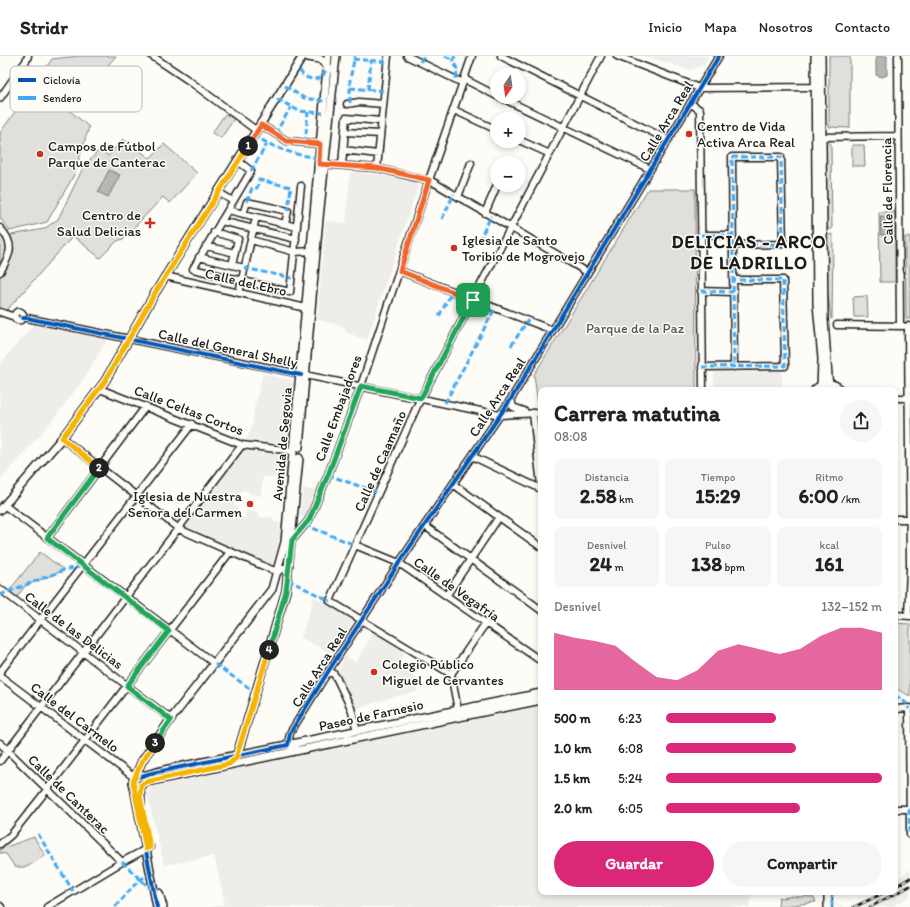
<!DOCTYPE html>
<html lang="es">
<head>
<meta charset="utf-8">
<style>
  :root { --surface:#fff; --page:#f6f6f6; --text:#222; --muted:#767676; --line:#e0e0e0; --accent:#db2777 }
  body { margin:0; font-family:Itim,sans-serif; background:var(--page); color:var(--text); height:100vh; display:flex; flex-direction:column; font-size:15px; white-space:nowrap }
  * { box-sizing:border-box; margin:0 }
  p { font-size:13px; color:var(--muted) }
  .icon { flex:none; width:22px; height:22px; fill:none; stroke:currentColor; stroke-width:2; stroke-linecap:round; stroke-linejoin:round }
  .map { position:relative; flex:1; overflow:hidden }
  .drawer { position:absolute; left:538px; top:331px; width:360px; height:508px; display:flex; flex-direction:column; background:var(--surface); border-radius:8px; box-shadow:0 2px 6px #0003 }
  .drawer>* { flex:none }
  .needle { width:26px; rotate:193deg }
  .fabs { position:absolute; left:490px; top:12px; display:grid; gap:8px }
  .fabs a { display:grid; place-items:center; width:36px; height:36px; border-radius:50%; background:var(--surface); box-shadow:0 2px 6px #0003; font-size:20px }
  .pin { position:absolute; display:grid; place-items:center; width:34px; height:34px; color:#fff; margin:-17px; border-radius:8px; box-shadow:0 2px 6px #0006 }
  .km { position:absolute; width:20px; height:20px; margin:-10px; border-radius:50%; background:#222; color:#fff; font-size:11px; line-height:20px; text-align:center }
  .round { display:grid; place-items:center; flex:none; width:42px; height:42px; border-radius:21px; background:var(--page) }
  .head { display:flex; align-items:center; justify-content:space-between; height:68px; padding:0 16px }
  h1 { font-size:22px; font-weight:800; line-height:30px }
  .stats { display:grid; grid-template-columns:repeat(3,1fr); gap:6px; height:68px; padding:4px 16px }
  .stats div { display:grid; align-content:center; border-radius:8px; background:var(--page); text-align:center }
  .stats b { font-size:20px; font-weight:800 }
  .stats small { font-size:11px; font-weight:400 }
  .stats p { font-size:11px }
  .chart { height:112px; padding:8px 16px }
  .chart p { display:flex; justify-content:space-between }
  .chart svg { width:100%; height:72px; margin-top:4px; fill:var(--accent); opacity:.7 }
  .primary-button { display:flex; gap:8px; margin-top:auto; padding:8px 16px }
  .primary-button a { flex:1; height:46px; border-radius:24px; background:var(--accent); color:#fff; font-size:16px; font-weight:800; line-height:46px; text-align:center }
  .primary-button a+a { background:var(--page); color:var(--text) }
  ul { padding:0 16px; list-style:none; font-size:13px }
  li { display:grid; grid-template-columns:64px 48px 1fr; align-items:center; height:30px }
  li i { height:10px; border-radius:5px; background:var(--accent) }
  header { display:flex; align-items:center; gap:24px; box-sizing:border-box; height:56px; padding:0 20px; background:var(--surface); border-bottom:1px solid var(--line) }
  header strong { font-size:19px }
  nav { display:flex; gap:22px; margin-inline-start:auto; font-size:14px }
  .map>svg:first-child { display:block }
</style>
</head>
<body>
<header>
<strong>Stridr</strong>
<nav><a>Inicio</a><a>Mapa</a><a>Nosotros</a><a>Contacto</a></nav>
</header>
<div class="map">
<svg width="910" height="851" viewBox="0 0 910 851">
  <rect width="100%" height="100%" fill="#fdfcf7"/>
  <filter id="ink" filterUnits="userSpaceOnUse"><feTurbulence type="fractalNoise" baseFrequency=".025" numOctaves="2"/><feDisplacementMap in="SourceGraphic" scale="8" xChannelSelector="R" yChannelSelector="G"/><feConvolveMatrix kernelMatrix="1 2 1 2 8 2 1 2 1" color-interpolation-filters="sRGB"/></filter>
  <g filter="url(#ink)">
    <path fill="#eeede9" d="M643,0H709L704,8L691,14Z
      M350,116L375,118L419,127L367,284L345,276L346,273L340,269L317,264L326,165L346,167Z
      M35,267L108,282L83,324L51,366L0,424V308Z
      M782,315V331H789V334H714V316Z
      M263,318L294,325L289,389L246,385L254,365L252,364L254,357H253Z
      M243,394L288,399L286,423L263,420L261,440L249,438V435H241L239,444L235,445L234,449L238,452V461L245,462L246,455L259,457V461H273L272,465L280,467L278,473L282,474L273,508L258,503L184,471Z
      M303,432L319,436L306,464L300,460Z
      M314,541L354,565L333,598L301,582Z
      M373,577L405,597L397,608L415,620L417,636L389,642L356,653L338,613L345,600L355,606L357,604Z
      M541,650V836H752L749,851H209L225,848L214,800L164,809L147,737L152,730Z
      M910,814V840L892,851H836V848L847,851L875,839V836H895V824Z"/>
    <path fill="#e0dfdb" stroke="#7e7e7c" d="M79,0H116L69,54L89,71L74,119L47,166L10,175L0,162V77L52,3Z
      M829,0H850V72L829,71Z
      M225,58L234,63L221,82L212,77Z
      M123,83L150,102L164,88L197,117L170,147L163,141L123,183L117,185L100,202L73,180L0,262V176L5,180L44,173L58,163L83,112L100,93L108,100Z
      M827,84L831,88L832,173H826L825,85Z
      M852,89H864L865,110H852Z
      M648,133H695L696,334H541V348H538L534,319Z
      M879,156H895V226H880Z
      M826,178L833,179L832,263H831L826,222Z
      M905,181H910V263H906Z
      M867,240L868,261H854L853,241Z
      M40,496L64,514L25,530L16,542L8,536Z
      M895,567L910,568V640L895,632Z
      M34,781L45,799L27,811H15L6,798L0,797V793Z
      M793,840C801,842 807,839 814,842L816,846L778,851L779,841L783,842Z"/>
    <path fill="#b7b6b2" stroke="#797876" d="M876,0H887V19L882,21L876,19Z
      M109,114L120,119L108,141L98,136Z
      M880,160L892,161V178L881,179Z"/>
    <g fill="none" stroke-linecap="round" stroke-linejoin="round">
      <defs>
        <path id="minor" d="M152,0L188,24L257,75
          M407,0L463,27
          M501,0L668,84
          M617,0L699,32L815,31L817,28
          M898,0L900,270
          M464,23L497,40
          M500,41L650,113
          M0,42L26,5L28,0
          M690,47L700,54L703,334
          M347,48L359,46L383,48
          M454,54L497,74
          M261,69L287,85L320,88
          M345,76L380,78
          M519,84L550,98
          M819,84L822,81L898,80
          M343,94L378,98
          M238,105L251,115L193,213L290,236L301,130
          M321,108L377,112L433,126L587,216
          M342,109L346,62L381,65
          M377,112L388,0
          M218,136L233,145
          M458,141L471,107
          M228,154L297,171
          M485,157L497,129
          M243,158L247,146L288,155L285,168
          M221,165L296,183
          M0,172C15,188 11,198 0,216
          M214,176L238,183L232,209
          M701,179H733
          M251,184L295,196L311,195
          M733,189L783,188L781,101H732C733,171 733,241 734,311
          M206,190L235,197
          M199,201L244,212
          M400,215L552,274
          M165,220L306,252L309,255
          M701,235L733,236
          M239,237L256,161
          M14.5 260a4.5 4.5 0 1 1 9 0a4.5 4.5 0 1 1-9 0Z
          M0,256L15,261
          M23,262H27L500,359L541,357
          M837,269L903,270
          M702,311L785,310L783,224H733
          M100,333L242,389L294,395
          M814,334C822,325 834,325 842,334
          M895,342H908
          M511,343L513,351L524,355
          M533,357L541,430
          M62,382L179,473L277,516L289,510
          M472,400L541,433
          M453,428L541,491
          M4,449L215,608
          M895,463H910
          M425,470L541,554
          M47,482L146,350
          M292,484L309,464L328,419L361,330L429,124L472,0
          M355,489L399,507L541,605
          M0,533L171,663
          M446,540L499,461
          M895,559L910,560
          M908,560L910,512L908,270
          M0,616L192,368
          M327,617H333L336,621L351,652L357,675
          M451,618L485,568
          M0,620L135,722
          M895,653L910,652
          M909,653L910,779
          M458,654L451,618L330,545L418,348L601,0
          M0,687L122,806
          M299,694L288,689L290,677L331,611L399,507L511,343L719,0
          M0,705L242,389
          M895,753H909
          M0,788L11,779L42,740L230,496
          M0,850L1,851
          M47,851L122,806L150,791"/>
        <path id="major" d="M815,0L817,248L822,303L821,334
          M821,0L824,263L829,334
          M308,1L320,3L328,11
          M299,391L319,162L336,0
          M0,454L62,382L105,325L155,237L303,0
          M229,708L237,699L286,535L299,402
          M135,722L164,714L541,637
          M141,747L140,731L146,726L541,644
          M828,836V851
          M159,837L163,851
          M157,851L133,726L142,705L171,663L272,533L285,486L328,0"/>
      </defs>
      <use href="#minor" stroke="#1c1c1c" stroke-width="9"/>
      <use href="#major" stroke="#1c1c1c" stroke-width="10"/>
      <use href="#minor" stroke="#fdfcf7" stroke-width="6"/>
      <use href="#major" stroke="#fdfcf7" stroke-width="7"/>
      <defs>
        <path id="rail" d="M895,831L910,822
          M854,851L886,836
          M870,851L910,830"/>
      </defs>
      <use href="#rail" stroke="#1c1c1c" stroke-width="3"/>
      <use href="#rail" stroke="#fdfcf7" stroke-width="1.5" stroke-dasharray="4.5" stroke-linecap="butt"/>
      <path stroke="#3fa9f5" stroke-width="3" stroke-dasharray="6 3" stroke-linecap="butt" d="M445,0L453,4
        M455,0L453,4L457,13L456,23
        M353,3L387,6
        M420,6L424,0
        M300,14C303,23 314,25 322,21L325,16L327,17
        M285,30L304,42L324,45
        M350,32L385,35
        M368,34L371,4
        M277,43L299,55L323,57
        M350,47V23L355,0
        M275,78L291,51
        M254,79C275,93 295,99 319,102
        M305,87L308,56
        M251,115L267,88
        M247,146L252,132H257L259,124L291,131L288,155
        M442,163L454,138
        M701,179H733
        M479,185L491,160
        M733,189L783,188L781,101H732C733,171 733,241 734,311
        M244,212L292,222
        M701,235L733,236
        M439,260L452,236
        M511,290L528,264
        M702,311L785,310L783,224H733
        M445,347L495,252
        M328,419L379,437
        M305,469L355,489
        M288,524L330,545
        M0,539L64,514L78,511L80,512
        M215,608L256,637
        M895,639L906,647L909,653
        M909,753L910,779
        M38,778L73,835
        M122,806L153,835
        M832,836V851
        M115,851L139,824L151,818"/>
      <defs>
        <path id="cycleway" d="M23,262H27L301,319
          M157,851L133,730L135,722L152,717L288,689L290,677L331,611L399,507L511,343L719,0"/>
      </defs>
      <use href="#cycleway" stroke="#fdfcf7" stroke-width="6"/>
      <use href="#cycleway" stroke="#0057b8" stroke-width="4"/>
    </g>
  </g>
  <g fill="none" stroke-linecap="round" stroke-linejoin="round" filter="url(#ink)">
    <defs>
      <path id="split-1" d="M248,90L261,69L287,85L320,88L319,108L377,112L429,124L400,215L473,244"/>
      <path id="split-2" d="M99,412L62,382L105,325L155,237L248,90"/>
      <path id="split-3" d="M99,412L47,482L169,575L127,630L171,664L155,687"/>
      <path id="split-4" d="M155,687L142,705L133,726L146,793L150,791L140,740L141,729L146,726L229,708L236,702L269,594"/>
      <path id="split-5" d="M269,594L286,535L292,484L309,464L328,419L361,330L421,342L473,244"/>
    </defs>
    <use href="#split-1" stroke="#fff" stroke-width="8"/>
    <use href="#split-2" stroke="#fff" stroke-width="8"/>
    <use href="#split-3" stroke="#fff" stroke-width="8"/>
    <use href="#split-4" stroke="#fff" stroke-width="8"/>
    <use href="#split-5" stroke="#fff" stroke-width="8"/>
    <use href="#split-1" stroke="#f0652b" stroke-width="5"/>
    <use href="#split-2" stroke="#f5b400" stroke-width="5"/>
    <use href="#split-3" stroke="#22a559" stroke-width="5"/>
    <use href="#split-4" stroke="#f5b400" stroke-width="5"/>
    <use href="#split-5" stroke="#22a559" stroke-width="5"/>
  </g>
  <g fill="#c8321e" stroke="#fdfcf7" stroke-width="1.5">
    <circle cx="689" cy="78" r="4"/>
    <circle cx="40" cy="98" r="4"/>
    <path d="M148 161h4v4h4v4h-4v4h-4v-4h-4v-4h4z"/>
    <circle cx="454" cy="192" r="4"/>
    <circle cx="250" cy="448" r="4"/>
    <circle cx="374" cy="616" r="4"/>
  </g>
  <g text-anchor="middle" stroke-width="3" stroke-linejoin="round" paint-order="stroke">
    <g font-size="14" fill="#1c1c1c" stroke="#fdfcf7">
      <text transform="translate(666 65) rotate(-59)" y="5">Calle Arca Real</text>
      <text transform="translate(887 135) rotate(-91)" y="5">Calle de Florencia</text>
      <text transform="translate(246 226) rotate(13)" y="5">Calle del Ebro</text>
      <text transform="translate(228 292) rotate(12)" y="5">Calle del General Shelly</text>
      <text transform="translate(497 341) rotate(-57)" y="5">Calle Arca Real</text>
      <text transform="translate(338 352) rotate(-70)" y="5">Calle Embajadores</text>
      <text transform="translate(189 354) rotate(21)" y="5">Calle Celtas Cortos</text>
      <text transform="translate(282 388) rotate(-85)" y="5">Avenida de Segovia</text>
      <text transform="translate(380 405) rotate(-66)" y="5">Calle de Caamaño</text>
      <text transform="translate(457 533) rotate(35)" y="5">Calle de Vegafría</text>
      <text transform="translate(74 574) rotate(37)" y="5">Calle de las Delicias</text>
      <text transform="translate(319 611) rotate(-58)" y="5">Calle Arca Real</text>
      <text transform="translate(371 659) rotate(-12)" y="5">Paseo de Farnesio</text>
      <text transform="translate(75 661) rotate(37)" y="5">Calle del Carmelo</text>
      <text transform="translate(69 738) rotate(44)" y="5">Calle de Canterac</text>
    </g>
    <g font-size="14" fill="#1c1c1c" stroke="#fdfcf7" text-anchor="start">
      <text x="697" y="75">Centro de Vida<tspan x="697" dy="16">Activa Arca Real</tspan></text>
      <text x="48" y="95">Campos de Fútbol<tspan x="48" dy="16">Parque de Canterac</tspan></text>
      <text x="141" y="164" text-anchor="end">Centro de<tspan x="141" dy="16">Salud Delicias</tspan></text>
      <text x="462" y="189">Iglesia de Santo<tspan x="462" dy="16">Toribio de Mogrovejo</tspan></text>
      <text x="242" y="445" text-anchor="end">Iglesia de Nuestra<tspan x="242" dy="16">Señora del Carmen</tspan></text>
      <text x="382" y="613">Colegio Público<tspan x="382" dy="16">Miguel de Cervantes</tspan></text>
    </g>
    <g font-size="14" fill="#575655" stroke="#fdfcf7">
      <text x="635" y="277">Parque de la Paz</text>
    </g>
    <g font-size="18" font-weight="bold" letter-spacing="1" fill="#1c1c1c" stroke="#fdfcf7">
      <text x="749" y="192">DELICIAS - ARCO<tspan x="749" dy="21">DE LADRILLO</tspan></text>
    </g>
  </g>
  <rect x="10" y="10" width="132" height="46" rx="6" fill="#fdfcf7" stroke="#bab9b5" stroke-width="1"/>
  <rect x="18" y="22" width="18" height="4" fill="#0057b8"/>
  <rect x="18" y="40" width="18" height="4" fill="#3fa9f5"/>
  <g font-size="11" fill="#1c1c1c">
    <text x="43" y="28">Ciclovía</text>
    <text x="43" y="46">Sendero</text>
  </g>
</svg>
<div class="fabs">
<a><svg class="needle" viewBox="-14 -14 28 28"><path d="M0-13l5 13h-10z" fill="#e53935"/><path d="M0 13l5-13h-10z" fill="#767676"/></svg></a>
<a>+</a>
<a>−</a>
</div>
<div class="pin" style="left:473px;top:244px;background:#1e9e55"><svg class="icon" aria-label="arrive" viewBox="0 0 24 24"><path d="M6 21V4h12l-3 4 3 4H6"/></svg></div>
<b class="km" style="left:248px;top:90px">1</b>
<b class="km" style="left:99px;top:412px">2</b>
<b class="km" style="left:155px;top:687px">3</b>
<b class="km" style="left:269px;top:594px">4</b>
<section class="drawer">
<div class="head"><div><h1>Carrera matutina</h1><p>08:08</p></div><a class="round"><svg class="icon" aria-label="share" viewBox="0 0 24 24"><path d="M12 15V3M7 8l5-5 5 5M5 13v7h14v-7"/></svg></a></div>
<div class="stats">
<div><p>Distancia</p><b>2.58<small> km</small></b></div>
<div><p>Tiempo</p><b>15:29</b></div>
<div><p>Ritmo</p><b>6:00<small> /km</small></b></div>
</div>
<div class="stats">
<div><p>Desnivel</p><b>24<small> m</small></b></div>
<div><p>Pulso</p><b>138<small> bpm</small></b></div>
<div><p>kcal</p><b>161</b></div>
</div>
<div class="chart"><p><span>Desnivel</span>132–152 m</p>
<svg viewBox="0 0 160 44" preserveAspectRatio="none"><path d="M0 44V9L10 12L20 14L30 17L40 27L50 36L60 38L70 32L80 20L90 16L100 19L110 22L120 19L130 11L140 6L150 6L160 9V44z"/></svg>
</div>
<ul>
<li><b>500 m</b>6:23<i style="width:51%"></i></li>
<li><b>1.0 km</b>6:08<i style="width:60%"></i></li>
<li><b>1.5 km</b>5:24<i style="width:100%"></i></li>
<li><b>2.0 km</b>6:05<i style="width:62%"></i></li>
</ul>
<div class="primary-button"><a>Guardar</a><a>Compartir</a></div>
</section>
</div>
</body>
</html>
